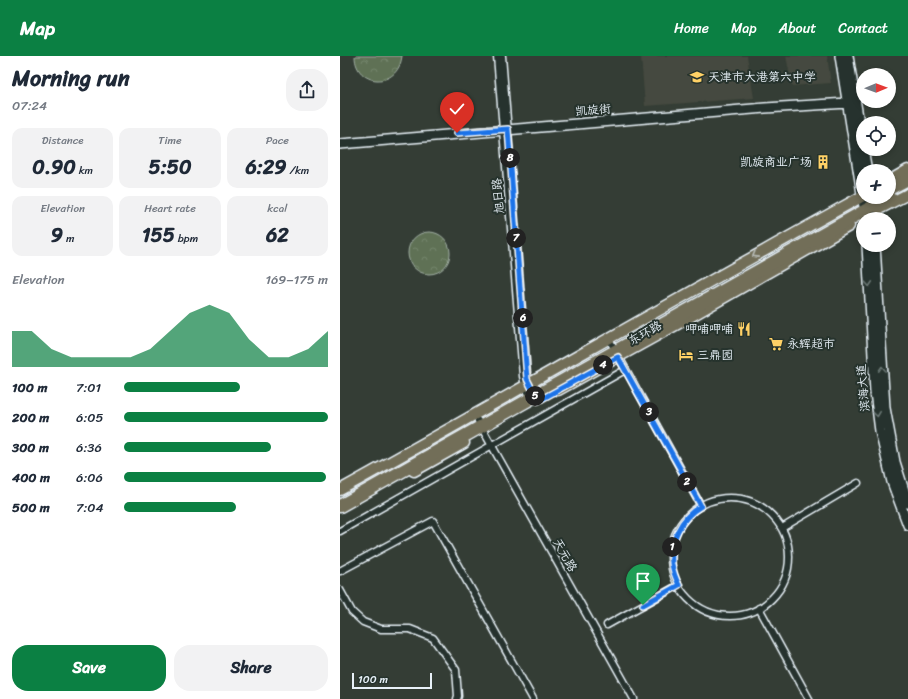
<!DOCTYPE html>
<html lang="en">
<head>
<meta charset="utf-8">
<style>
  :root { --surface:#fff; --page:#f2f2f3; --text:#1f2937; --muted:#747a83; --accent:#0b8043 }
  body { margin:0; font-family:Sriracha,"LXGW WenKai TC",sans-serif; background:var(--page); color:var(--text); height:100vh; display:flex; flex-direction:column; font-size:15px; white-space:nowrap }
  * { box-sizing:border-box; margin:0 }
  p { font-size:13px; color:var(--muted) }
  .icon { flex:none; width:22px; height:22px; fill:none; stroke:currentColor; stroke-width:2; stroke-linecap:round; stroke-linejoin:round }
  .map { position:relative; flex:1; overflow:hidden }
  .details { display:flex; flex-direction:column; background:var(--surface); width:340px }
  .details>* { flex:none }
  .needle { width:26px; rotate:89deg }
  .tools { position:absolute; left:516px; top:12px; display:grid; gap:8px }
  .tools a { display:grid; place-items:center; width:40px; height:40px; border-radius:50%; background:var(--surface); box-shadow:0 2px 6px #0003; font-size:20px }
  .scale { position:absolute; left:12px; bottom:10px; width:80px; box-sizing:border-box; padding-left:4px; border:2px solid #e8f1f8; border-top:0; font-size:11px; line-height:14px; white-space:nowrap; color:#e8f1f8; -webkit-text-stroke:3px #26332d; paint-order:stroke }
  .pin { position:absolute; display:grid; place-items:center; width:34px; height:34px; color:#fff; margin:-41px -17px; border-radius:50% 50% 50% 0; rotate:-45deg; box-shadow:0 0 4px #0007 }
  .pin .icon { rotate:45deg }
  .km { position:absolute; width:20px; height:20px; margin:-10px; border-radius:50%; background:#222; color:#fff; font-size:11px; line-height:20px; text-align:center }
  .round { display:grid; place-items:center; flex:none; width:42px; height:42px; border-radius:16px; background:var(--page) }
  .overview { display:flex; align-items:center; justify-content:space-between; height:68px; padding:0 12px }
  h1 { font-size:22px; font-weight:700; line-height:30px }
  .figures { display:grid; grid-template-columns:repeat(3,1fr); gap:6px; height:68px; padding:4px 12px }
  .figures div { display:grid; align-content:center; border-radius:10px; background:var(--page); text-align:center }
  .figures b { font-size:20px; font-weight:700 }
  .figures small { font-size:11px; font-weight:400 }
  .figures p { font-size:11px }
  .chart { height:112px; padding:8px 12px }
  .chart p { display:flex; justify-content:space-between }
  .chart svg { width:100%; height:72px; margin-top:4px; fill:var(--accent); opacity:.7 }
  .cta { display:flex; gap:8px; margin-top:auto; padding:8px 12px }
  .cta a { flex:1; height:46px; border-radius:16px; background:var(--accent); color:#fff; font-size:16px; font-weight:700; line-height:46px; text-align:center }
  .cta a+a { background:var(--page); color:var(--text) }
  ul { padding:0 12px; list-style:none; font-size:13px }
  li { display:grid; grid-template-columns:64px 48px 1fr; align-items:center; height:30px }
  li i { height:10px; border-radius:5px; background:var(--accent) }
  header { display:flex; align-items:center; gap:24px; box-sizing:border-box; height:56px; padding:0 20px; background:var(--accent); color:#fff }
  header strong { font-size:19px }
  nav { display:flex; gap:22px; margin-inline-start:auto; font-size:14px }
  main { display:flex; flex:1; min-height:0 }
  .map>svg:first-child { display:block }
</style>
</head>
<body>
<header>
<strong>Map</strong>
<nav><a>Home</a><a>Map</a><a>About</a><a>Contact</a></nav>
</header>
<main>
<section class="details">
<div class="overview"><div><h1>Morning run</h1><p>07:24</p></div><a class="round"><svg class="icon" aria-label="share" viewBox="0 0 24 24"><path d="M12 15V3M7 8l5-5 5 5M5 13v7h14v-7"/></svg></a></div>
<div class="figures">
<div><p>Distance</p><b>0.90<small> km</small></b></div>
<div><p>Time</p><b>5:50</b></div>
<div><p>Pace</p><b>6:29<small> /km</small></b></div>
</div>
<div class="figures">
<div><p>Elevation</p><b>9<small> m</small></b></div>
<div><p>Heart rate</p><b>155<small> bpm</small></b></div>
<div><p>kcal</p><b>62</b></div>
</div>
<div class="chart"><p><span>Elevation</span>169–175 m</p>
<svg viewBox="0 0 160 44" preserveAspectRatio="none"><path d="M0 44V22L10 22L20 33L30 38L40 38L50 38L60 38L70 33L80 22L90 11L100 6L110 11L120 27L130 38L140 38L150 33L160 22V44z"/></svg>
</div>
<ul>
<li><b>100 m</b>7:01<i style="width:57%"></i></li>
<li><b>200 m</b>6:05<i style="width:100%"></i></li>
<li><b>300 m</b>6:36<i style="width:72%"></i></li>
<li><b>400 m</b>6:06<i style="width:99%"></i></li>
<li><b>500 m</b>7:04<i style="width:55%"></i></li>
</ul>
<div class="cta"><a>Save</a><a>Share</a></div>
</section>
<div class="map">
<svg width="568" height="643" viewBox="0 0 568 643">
  <defs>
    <pattern id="park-crowns" width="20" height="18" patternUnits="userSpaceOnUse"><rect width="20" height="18" fill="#5e7154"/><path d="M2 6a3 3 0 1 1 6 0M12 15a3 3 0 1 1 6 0" fill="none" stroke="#75866d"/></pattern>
  </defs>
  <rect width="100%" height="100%" fill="#343d35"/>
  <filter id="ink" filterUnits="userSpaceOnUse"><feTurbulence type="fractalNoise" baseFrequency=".025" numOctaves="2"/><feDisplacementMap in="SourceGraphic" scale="8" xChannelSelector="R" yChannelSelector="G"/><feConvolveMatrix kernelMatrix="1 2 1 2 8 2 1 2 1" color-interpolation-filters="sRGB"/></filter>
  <g filter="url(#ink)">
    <path fill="#45493f" d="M301,0H407L414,42L305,50Z
      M446,0H487L491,27L452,30Z"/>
    <path fill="url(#park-crowns)" stroke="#a3b1a6" d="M15,0H62C58,34 15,30 15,0Z
      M68 197a21 21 0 1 1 42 0a21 21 0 1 1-42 0Z"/>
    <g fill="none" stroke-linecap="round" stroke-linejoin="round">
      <defs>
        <path id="street" d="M157,0L183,320L185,330L192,344
          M162,0L187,318L189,328L196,341
          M269,283L361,450
          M138,365L294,643
          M331 501a59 59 0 1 1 118 0a59 59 0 1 1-118 0Z
          M442,472L518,427
          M0,475L285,314
          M0,515L93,465L193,643
          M0,534L12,556L23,566L41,573H70L93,582L116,614L118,640L117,643
          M419,552L469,643
          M267,569L339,529"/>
        <path id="secondary" d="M500,0L526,163
          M508,0L523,91
          M0,88L425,52L508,47
          M523,93L527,115
          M531,141L533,163
          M527,189L535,336L540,375L552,426L568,469
          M535,189L545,352L555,406L568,447"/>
        <path id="primary" d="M549,125L568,114
          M539,153L568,138
          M218,334L341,266L509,170
          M74,415L124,387
          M0,434C175,337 348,236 523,140"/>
        <path id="highway" d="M549,133L568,123
          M0,450L549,141"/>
      </defs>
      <use href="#street" stroke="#e8f1f8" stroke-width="9"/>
      <use href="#secondary" stroke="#e8f1f8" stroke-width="12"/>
      <use href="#primary" stroke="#e8f1f8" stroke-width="13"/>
      <use href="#highway" stroke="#e8f1f8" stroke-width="15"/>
      <use href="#street" stroke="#26332d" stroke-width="6"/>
      <use href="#secondary" stroke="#26332d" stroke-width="9"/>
      <use href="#primary" stroke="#726e59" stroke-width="10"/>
      <use href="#highway" stroke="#726e59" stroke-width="12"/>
    </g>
    <defs><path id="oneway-chevron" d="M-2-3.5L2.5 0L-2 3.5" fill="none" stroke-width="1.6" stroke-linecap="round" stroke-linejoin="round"/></defs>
    <use stroke="#b9bdb8" href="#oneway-chevron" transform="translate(415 199) rotate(151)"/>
    <g stroke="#6a7674">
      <use href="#oneway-chevron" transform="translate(529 228) rotate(87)"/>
      <use href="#oneway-chevron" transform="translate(542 313) rotate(-93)"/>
      <use href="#oneway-chevron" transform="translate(537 358) rotate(83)"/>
    </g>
  </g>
  <g fill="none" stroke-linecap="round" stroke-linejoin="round" filter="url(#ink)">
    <defs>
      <path id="route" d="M117,77L168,73L187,323L198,345L278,301L361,450C340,462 330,485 332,508C333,515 336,523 339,529L303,549"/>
    </defs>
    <use href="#route" stroke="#fff" stroke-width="8"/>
    <use href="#route" stroke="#1a73e8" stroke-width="5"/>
  </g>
  <defs>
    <symbol id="school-bare" viewBox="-9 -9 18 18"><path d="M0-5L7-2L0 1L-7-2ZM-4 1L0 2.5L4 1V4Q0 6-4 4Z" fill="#ffd166" stroke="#26332d" stroke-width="2.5" paint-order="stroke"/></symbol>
    <symbol id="building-bare" viewBox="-9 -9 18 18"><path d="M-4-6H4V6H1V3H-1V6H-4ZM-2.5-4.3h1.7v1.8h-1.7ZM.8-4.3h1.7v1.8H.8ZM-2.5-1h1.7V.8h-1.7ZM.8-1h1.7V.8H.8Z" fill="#ffd166" stroke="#26332d" stroke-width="2.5" paint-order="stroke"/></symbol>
    <symbol id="restaurant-bare" viewBox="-9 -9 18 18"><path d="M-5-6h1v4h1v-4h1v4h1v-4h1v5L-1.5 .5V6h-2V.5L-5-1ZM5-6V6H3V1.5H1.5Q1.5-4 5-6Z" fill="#ffd166" stroke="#26332d" stroke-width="2.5" paint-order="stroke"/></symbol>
    <symbol id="supermarket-bare" viewBox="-9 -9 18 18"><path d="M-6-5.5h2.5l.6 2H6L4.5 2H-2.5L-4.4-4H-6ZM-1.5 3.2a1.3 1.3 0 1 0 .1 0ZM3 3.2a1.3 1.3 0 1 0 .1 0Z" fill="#ffd166" stroke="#26332d" stroke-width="2.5" paint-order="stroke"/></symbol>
    <symbol id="hotel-bare" viewBox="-9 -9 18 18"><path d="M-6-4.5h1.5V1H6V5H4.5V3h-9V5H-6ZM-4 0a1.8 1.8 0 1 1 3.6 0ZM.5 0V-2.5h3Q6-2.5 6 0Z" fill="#ffd166" stroke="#26332d" stroke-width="2.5" paint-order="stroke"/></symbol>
  </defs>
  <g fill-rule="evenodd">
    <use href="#school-bare" x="347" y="11" width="20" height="20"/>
    <use href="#building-bare" x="473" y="96" width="20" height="20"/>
    <use href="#restaurant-bare" x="394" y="263" width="20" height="20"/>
    <use href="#supermarket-bare" x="426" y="278" width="20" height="20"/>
    <use href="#hotel-bare" x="336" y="289" width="20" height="20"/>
  </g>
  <g text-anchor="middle" stroke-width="4" stroke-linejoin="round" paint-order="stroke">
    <g font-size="12" fill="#e8f1f8" stroke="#26332d" text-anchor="start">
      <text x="368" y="25">天津市大港第六中学</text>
      <text x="472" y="110" text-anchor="end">凯旋商业广场</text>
      <text x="393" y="277" text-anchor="end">呷哺呷哺</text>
      <text x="447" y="292">永辉超市</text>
      <text x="357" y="303">三鼎园</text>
    </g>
    <g font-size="12" fill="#e8f1f8" stroke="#26332d">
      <text transform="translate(253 54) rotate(-5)" y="4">凯旋街</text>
      <text transform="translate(158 140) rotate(-95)" y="4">旭日路</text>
      <text transform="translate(305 277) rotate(-29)" y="4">东环路</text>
      <text transform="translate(523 332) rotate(-95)" y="4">滨海大道</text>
      <text transform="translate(225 499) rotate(61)" y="4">天元路</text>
    </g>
  </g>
</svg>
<div class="tools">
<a><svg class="needle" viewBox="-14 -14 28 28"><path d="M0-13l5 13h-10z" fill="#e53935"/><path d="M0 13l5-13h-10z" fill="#747a83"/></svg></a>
<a><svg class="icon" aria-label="locate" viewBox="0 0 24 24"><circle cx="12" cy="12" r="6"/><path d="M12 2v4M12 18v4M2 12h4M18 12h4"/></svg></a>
<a>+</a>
<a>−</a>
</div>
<div class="scale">100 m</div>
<div class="pin" style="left:303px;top:549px;background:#1e9e55"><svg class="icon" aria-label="arrive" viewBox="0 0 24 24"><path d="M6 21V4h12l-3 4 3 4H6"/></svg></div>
<div class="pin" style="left:117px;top:77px;background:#d93025"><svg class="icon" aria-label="check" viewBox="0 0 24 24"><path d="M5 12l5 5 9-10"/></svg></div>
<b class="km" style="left:332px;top:491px">1</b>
<b class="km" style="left:347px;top:426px">2</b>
<b class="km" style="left:309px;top:356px">3</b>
<b class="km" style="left:263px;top:309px">4</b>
<b class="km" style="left:195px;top:340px">5</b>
<b class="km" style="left:183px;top:262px">6</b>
<b class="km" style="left:176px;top:182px">7</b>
<b class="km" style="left:170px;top:102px">8</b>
</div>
</main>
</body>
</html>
